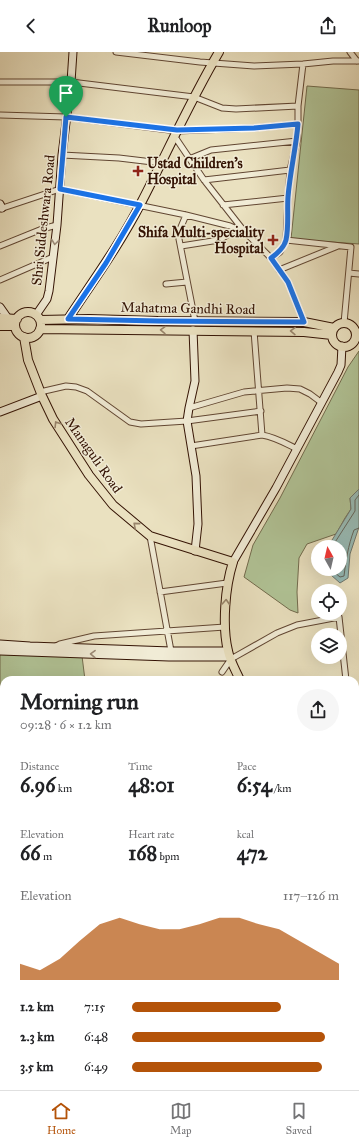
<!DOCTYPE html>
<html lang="en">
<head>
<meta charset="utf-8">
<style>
  :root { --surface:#fff; --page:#f6f6f6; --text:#202124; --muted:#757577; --line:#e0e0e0; --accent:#b45309 }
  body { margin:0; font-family:"IM FELL Great Primer",serif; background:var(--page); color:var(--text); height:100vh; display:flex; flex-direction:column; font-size:15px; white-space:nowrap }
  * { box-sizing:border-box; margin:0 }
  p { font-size:13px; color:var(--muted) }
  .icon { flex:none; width:22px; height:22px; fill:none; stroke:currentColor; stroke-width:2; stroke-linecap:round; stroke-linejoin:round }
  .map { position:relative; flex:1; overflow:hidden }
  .panel { position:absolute; left:0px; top:624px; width:359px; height:414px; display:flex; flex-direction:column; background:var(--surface); border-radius:12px 12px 0 0; box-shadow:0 4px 16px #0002 }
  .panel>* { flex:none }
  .needle { width:26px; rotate:352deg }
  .buttons { position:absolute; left:311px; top:488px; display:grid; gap:8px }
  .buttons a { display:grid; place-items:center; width:36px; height:36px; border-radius:50%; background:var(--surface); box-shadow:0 4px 16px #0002; font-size:20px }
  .pin { position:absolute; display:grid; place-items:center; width:34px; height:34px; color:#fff; margin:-41px -17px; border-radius:50% 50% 50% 0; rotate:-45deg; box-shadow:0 0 4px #0007 }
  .pin .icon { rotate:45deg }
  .round { display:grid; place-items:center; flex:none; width:42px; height:42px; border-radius:21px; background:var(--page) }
  .overview { display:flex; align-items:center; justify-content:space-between; height:68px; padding:0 20px }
  h1 { font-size:22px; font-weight:700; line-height:30px }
  .figures { display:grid; grid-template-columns:repeat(3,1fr); gap:6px; height:68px; padding:4px 20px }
  .figures div { display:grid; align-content:center }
  .figures b { font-size:20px; font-weight:700 }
  .figures small { font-size:11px; font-weight:400 }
  .figures p { font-size:11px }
  .chart { height:112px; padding:8px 20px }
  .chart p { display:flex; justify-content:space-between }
  .chart svg { width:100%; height:72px; margin-top:4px; fill:var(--accent); opacity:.7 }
  ul { padding:0 20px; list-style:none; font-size:13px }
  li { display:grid; grid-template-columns:64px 48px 1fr; align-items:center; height:30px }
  li i { height:10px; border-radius:5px; background:var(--accent) }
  header { display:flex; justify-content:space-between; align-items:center; height:52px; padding:0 20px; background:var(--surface); font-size:18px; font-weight:700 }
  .tabs { display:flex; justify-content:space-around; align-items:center; height:56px; border-top:1px solid var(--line); background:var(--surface); font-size:11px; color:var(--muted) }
  .tabs a { display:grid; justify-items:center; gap:2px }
  .tabs .current { color:var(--accent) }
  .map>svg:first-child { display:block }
</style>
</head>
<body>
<header><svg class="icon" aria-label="back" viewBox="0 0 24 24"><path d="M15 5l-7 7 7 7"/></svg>Runloop<svg class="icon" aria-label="share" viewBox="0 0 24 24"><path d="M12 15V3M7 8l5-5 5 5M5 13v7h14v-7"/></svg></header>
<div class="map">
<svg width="359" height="1038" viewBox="0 0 359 1038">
  <rect width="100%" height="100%" fill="#eae1c0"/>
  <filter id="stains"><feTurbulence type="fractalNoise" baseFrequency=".005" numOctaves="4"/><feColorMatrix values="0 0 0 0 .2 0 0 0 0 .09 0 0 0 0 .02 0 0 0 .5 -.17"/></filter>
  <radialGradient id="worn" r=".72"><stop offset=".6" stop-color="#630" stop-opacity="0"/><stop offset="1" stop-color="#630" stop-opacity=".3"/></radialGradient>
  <path fill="#b1c497" stroke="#726b4d" d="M307,34L359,38V192L291,187Z
    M359,299V437L350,446L351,457L345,466L336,482L307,492L299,506L297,540L298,561L290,558L244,525L253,493L280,446L348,315Z
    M0,594L82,604L85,628H4V715H0Z"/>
  <path fill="#98bcb7" stroke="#70786f" d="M359,437V475L350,502L348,526L340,531L331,523L329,517H340V495H328L329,493L351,457L350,446Z"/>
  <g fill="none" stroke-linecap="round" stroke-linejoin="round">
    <path stroke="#66675d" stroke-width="1" d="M332,495L355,459V448L359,443
      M333,517L334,520L340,525L344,524C346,508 348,494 354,478L359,476"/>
    <defs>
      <path id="street" d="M116,0L200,10L254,14L303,12L333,9H359
        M350,0L357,9
        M0,30H71L194,45L222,56L236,57L298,54
        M0,63L66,65L177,79L254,76L298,72
        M175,85L204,128L244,179
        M62,103L119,106L161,111
        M189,107L211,98L297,89
        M204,128L290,118
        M223,153L288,146
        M0,157L60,137L186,163L230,174L246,181L271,206L288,230L304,270
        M186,163L178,182L195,269
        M286,188L288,146L290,118L297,89L298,72V54L303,12
        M0,194L42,177L57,173
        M181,194L219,188L226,184L234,176
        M271,206L280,200L286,188L351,195L344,271
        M279,218L338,194
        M349,221L359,222
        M0,228L53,205
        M166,232L187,230
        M254,279L262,383
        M40,340L66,334L76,335L87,339L130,370L141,372L187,369L261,359
        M189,356L244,340L287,336L300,337L310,342L322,351
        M191,394L262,383C275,385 285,391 297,397
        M150,484L171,599
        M160,540L227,531
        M56,594L60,592L94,584L225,575
        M222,620L231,607L277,581L297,573L339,565L346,628
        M355,792L359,791
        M355,821L359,820
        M355,866L359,865
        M355,887L359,886
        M355,905L359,935
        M0,917L4,916
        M355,992L359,991
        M0,1006L4,1005
        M0,1018L4,1033
        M199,1034L200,1038
        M256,1034L259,1038
        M309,1034V1038
        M343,1034L344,1038
        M204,1038L216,1034
        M350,1038L359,1037"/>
      <path id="secondary" d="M0,152L2,156
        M0,255L7,265
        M36,263L47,247L49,239L57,173L62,103L71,30L73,0
        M193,278L195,329L189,356L187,369L196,424L198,472L195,499
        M0,360L42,344
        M233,510L276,436L338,320L341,313L342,294
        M0,592L30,594L171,599H228
        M0,599L169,605H230
        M355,700L359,699
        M0,742L4,741"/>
      <path id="primary" d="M15 273a13 13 0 1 1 26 0a13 13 0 1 1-26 0Z
        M0,266L17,267
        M68,267C93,229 120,192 141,151C167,101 190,49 219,0
        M40,268L89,267L158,269L304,270L334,276
        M332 283a12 12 0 1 1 24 0a12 12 0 1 1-24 0Z
        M0,274H15
        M40,277L304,280L332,283
        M24,285L28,308L42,344L53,367L89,423L113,453L150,484L233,510C225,535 222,574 228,599C230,609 236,619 240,628
        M355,761L359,765"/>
    </defs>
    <use href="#street" stroke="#614632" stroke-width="7"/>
    <use href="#secondary" stroke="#331203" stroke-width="9"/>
    <use href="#primary" stroke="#331203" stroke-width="10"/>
    <use href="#street" stroke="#f1ecd6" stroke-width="5"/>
    <use href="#secondary" stroke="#f1ecd6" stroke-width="7"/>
    <use href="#primary" stroke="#eae1c0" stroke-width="8"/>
  </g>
  <defs><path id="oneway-chevron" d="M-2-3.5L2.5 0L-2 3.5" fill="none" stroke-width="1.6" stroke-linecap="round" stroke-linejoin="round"/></defs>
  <g stroke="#9c8a77">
    <use href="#oneway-chevron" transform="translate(55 190) rotate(98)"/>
    <use href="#oneway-chevron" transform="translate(93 602) rotate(-179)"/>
  </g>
  <g stroke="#98846b">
    <use href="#oneway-chevron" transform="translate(163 278) rotate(-179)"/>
    <use href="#oneway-chevron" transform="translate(293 279) rotate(-179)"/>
    <use href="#oneway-chevron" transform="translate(57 372) rotate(-122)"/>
    <use href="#oneway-chevron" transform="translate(136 473) rotate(-139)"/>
    <use href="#oneway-chevron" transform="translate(226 550) rotate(-87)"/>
  </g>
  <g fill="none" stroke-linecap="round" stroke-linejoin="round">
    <defs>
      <path id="route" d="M66,65L177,78L254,76L298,72C296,96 290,120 288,145C287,158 289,175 286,188C284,196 278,201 271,206L288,230L304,270L158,269L68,267L106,211L140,153L60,137Z"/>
    </defs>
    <use href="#route" stroke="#fff" stroke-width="8"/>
    <use href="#route" stroke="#1a73e8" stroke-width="5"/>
  </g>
  <g fill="#8f2418" stroke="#f1ecd6" stroke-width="1.5">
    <path d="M136 113h4v4h4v4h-4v4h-4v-4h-4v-4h4z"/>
    <path d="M271 182h4v4h4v4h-4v4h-4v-4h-4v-4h4z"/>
  </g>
  <g text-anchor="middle" stroke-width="3" stroke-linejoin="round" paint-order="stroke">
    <g font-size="14" font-weight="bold" fill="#331203" stroke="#f1ecd6" text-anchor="start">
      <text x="147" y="116">Ustad Children's<tspan x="147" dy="16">Hospital</tspan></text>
      <text x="264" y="185" text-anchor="end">Shifa Multi-speciality<tspan x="264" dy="16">Hospital</tspan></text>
    </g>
    <g font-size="14" fill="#331203" stroke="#f1ecd6">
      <text transform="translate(43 168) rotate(-84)" y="5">Shri Siddeshwara Road</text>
      <text transform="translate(188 256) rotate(1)" y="5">Mahatma Gandhi Road</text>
      <text transform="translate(94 403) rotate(55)" y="5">Managuli Road</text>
    </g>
  </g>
  <rect width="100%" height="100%" filter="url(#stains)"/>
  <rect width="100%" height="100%" fill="url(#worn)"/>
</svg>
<div class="buttons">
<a><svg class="needle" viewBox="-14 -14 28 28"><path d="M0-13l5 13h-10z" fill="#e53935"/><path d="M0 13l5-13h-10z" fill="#757577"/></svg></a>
<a><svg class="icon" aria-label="locate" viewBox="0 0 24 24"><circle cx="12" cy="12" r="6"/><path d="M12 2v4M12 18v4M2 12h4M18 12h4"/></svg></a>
<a><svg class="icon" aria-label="layers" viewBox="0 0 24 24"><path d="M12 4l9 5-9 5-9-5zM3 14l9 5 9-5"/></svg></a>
</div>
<div class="pin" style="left:66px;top:65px;background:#1e9e55"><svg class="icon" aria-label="arrive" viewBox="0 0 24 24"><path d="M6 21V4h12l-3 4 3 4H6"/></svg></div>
<section class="panel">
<div class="overview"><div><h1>Morning run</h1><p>09:28 · 6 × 1.2 km</p></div><a class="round"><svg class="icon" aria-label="share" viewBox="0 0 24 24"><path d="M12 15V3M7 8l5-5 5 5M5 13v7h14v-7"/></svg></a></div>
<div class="figures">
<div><p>Distance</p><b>6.96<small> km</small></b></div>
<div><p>Time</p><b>48:01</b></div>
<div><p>Pace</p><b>6:54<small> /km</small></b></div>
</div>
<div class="figures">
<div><p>Elevation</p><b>66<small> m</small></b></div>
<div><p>Heart rate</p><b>168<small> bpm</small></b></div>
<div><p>kcal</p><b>472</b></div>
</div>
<div class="chart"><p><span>Elevation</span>117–126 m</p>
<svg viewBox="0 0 160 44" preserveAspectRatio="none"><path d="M0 44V34L10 38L20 31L30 20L40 10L50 6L60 10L70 13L80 13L90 10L100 6L110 6L120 10L130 13L140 20L150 27L160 34V44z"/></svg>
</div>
<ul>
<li><b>1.2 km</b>7:15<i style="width:72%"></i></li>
<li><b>2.3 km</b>6:48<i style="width:93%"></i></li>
<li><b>3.5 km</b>6:49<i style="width:92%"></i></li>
</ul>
</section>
</div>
<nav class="tabs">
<a class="current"><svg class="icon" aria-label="home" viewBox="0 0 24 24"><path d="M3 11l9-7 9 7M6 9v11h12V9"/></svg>Home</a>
<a><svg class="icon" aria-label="map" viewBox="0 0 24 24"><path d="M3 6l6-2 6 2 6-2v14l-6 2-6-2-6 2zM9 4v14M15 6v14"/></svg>Map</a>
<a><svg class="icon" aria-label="saved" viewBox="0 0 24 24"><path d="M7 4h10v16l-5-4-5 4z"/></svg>Saved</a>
</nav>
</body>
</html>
